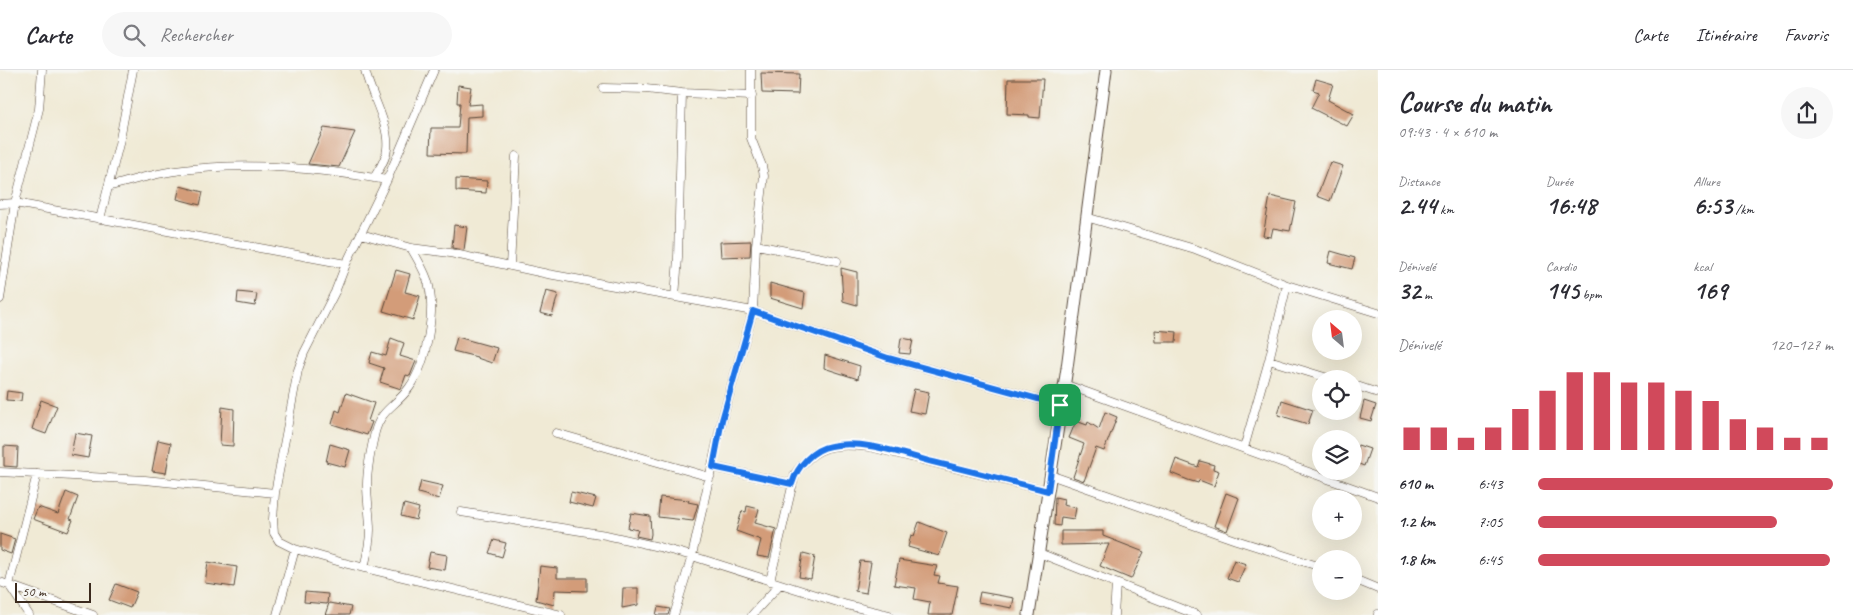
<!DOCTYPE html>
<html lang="fr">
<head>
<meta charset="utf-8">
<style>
  :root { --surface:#fff; --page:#f7f7f7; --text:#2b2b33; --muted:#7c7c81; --line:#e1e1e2; --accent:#d1495b }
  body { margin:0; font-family:Caveat,sans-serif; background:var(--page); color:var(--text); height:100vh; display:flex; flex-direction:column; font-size:19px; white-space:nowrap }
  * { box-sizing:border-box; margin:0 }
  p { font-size:16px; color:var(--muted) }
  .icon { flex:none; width:28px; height:28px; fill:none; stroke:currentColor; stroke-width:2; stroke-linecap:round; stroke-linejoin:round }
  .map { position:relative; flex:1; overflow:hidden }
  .side { display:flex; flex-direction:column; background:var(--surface); width:475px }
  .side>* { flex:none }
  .needle { width:32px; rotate:332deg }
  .controls { position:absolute; left:1312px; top:240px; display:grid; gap:10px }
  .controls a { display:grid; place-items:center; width:50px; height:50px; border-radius:50%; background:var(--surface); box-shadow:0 5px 20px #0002; font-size:25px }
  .scale { position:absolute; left:15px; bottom:12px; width:76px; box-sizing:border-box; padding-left:5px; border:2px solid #3b2a1e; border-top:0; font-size:14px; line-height:18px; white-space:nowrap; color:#3b2a1e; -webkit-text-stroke:4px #f6f6f2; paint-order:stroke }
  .pin { position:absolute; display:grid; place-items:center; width:42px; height:42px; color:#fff; margin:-21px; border-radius:10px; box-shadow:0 2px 8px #0006 }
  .round { display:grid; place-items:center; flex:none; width:52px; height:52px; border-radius:26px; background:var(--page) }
  .summary { display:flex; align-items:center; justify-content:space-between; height:85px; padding:0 20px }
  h1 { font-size:28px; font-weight:700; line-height:38px }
  .figures { display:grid; grid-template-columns:repeat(3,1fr); gap:8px; height:85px; padding:5px 20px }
  .figures div { display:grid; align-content:center }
  .figures b { font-size:25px; font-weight:700 }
  .figures small { font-size:14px; font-weight:400 }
  .figures p { font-size:14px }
  .chart { height:140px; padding:10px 20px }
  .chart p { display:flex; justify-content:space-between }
  .chart svg { width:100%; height:90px; margin-top:5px; stroke:var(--accent); stroke-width:6 }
  ul { padding:0 20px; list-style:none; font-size:16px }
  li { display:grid; grid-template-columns:80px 60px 1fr; align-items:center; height:38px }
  li i { height:12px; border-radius:6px; background:var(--accent) }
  header { display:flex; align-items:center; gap:30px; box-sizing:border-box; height:70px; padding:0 25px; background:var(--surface); border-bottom:1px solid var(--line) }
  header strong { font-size:24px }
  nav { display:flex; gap:28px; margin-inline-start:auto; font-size:18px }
  .search { width:350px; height:45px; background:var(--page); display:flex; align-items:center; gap:12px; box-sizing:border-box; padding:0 18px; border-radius:28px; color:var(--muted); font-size:19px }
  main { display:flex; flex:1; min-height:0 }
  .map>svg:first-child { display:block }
</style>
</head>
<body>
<header>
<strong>Carte</strong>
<div class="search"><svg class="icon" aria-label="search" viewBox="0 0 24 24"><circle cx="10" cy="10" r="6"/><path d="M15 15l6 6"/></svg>Rechercher</div>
<nav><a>Carte</a><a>Itinéraire</a><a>Favoris</a></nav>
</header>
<main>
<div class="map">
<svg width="1378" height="545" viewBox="0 0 1378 545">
  <rect width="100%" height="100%" fill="#f6f6f2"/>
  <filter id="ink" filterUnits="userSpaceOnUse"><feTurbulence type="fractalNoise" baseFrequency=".02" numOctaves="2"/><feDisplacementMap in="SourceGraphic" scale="10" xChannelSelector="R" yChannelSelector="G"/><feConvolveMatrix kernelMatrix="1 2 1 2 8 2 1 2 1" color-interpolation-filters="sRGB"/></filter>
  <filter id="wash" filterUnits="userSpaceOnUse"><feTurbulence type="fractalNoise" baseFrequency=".0096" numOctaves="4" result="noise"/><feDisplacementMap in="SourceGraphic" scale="20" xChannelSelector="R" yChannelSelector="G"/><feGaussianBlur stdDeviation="1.12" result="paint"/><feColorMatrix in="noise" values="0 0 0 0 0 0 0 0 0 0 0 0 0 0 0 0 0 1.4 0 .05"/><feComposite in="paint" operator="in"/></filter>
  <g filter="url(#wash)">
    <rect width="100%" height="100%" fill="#f0ead5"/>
    <g id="blocks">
      <path fill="#d39c79" d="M761,3L799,4L798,24L762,23Z
        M1008,9H1043L1040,48L1029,47V45L1007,44Z
        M1316,9L1333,14L1328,30L1354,44L1347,56L1311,38L1319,22L1313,20Z
        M458,15L471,17L468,35L482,34V46L467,47L466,84L430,83L431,58H458L460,33H457Z
        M324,58L355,62L339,97L308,94Z
        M1330,92L1343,96L1330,131L1317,126Z
        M456,109L487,111L486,123L456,121Z
        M180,116L203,122L200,135L177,129Z
        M1270,126L1296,132L1290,161L1273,158L1271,167L1263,166Z
        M454,155L467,157L464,180L452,178Z
        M751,171L750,186L721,187L720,172Z
        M1331,181L1355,188L1352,199L1328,193Z
        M841,198L857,202V235L843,231Z
        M396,200L410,204L405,222L420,226L413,250L383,241Z
        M770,213L805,223L803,238L770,228Z
        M546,221L558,224L552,246L540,243Z
        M238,222L257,224L255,236L237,233Z
        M1155,260L1177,262L1176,272H1156Z
        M457,267L497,278L492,293L477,288V287L453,281Z
        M391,268L404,273L400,286L416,291L410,306L406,305L401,319L380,312L384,298L369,293L372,282L386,286Z
        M901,268L913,270L910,284L899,283Z
        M825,285L860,296L858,309L824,298Z
        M914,319L929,322L925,344L909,341Z
        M7,321L22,323L21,331L6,330Z
        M346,323L374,333L368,351L372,352L367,365L332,354L336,340L340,342Z
        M41,330L57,336L46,364L32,359Z
        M1282,330L1313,340L1308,354L1278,345Z
        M1364,331L1376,335L1371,351L1360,348Z
        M222,337L234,339L233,376L220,375Z
        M1105,342L1117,347L1104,381L1096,378L1084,411L1073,407L1084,374L1069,368L1076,351L1087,355L1088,352L1099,359Z
        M75,363L92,366L88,388L71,385Z
        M158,370L171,373L166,403L152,401Z
        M330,374L350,380L345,397L326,392Z
        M1358,375L1370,379L1364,396L1354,392V386Z
        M4,376L18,377L17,397L4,396Z
        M1176,389L1198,397L1200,391L1214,395L1213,399L1219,401L1214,416L1199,410L1198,413L1188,410L1171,403Z
        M421,411L443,416L439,429L418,423Z
        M66,422L78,427L70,449L73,450L68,462L33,449L38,437L58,444Z
        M571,422L596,428L593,438L569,432Z
        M1226,423L1239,428L1227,461L1214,456Z
        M660,427L689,430L688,432L698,434L693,451L658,447Z
        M1055,427L1064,429L1063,435L1076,438L1074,449L1061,447L1060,456L1054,455Z
        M404,434L419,438L416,450L401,446Z
        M747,436L759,439L755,453L776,459L769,488L757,486L761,470L736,461L742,441L746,442Z
        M631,443L650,446L651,464L650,469L636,466L638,460L628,458Z
        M919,452L947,463L939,486L908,477L911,465L914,466Z
        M1061,461H1103V466L1144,482L1131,509L1100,496L1109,474L1061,475Z
        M0,464L15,469L11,484L0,480Z
        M494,470L506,473L502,487L489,483Z
        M430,482L447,485L445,500L427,497Z
        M803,483L815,486L811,509L799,507Z
        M899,490L937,496L934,505L940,506L938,513L958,516L952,545H928L930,532L914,529L916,518L894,515Z
        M1234,490L1246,494L1238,512L1227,508Z
        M860,491L871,492L866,523L855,521Z
        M208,492L237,497L234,517L205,513Z
        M540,496L557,498V508H587V521L555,520L554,535L536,530Z
        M116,514L137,522L130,538L109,530Z
        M623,518H638V535L622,538Z
        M305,522L328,524L327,534L304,532Z
        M980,522L1014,528L1012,538L978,532Z
        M329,533L351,537L349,545H325Z
        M658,537L670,539L668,545H656Z"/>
    </g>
  </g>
  <g filter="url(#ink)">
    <use href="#blocks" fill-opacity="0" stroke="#564739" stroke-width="1"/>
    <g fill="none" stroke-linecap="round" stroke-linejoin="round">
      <defs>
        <path id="street" d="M365,0C370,24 390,54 387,79C386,90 379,99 374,108
          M434,0L387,110L346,194L335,222L304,283L298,300L275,423L273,449L274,463L279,471L295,479L344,493L561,545
          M603,18L646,19L682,23L752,26
          M108,117C130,111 152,104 175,101C245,91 317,98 387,110
          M0,134L15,133L346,194
          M1086,147L1195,179L1287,215L1378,243
          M100,149L119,74L133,0
          M361,164L411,178L450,183L548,204L753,241L888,288L1060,335
          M756,175L837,191
          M510,196L516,86
          M675,227L678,188L682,23
          M0,229L15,133L39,39L42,0
          M1269,290L1331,309
          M1064,314L1378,427
          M1354,315L1378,323
          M556,363L710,407
          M1244,378L1269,290L1287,215
          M713,397L792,414
          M0,402L145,410L275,423
          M1050,405L1236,470L1321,497
          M461,442L606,465L659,477L692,486L847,535L889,545
          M1039,483L1197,545
          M364,498C367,485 370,473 370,460C370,445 367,430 367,415C367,398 371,379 375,362C381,339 396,336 409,318C427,294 437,237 427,209C423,198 417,188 411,178
          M1354,509L1378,519
          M770,511L795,404C816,373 836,374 870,377L1048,421
          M0,512L93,545
          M29,545L9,515L37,404
          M277,545L295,479
          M674,545L692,486L722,350L753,241L756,175L764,106L762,96L751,68V0
          M752,545L780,514
          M1114,545L1116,514
          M1378,545V544"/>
        <path id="secondary" d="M1029,545L1067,298L1106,0"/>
      </defs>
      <use href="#street" stroke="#564739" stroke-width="9"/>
      <use href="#secondary" stroke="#564739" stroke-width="13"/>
      <use href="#street" stroke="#fff" stroke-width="8"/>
      <use href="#secondary" stroke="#fff" stroke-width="11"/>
    </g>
  </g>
  <g fill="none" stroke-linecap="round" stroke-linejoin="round" filter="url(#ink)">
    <defs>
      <path id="route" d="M753,241L888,288L1060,335L1048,421C1009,411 971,401 933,392C903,384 862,369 831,376C813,379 797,396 792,414L713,397L722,350Z"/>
    </defs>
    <use href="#route" stroke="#fff" stroke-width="10"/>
    <use href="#route" stroke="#1a73e8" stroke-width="6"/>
  </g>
</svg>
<div class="controls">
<a><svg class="needle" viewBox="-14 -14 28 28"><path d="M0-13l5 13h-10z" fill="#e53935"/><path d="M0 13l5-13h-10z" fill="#7c7c81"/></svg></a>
<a><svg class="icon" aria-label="locate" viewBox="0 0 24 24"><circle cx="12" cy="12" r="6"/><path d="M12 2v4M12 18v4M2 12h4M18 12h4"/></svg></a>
<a><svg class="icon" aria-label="layers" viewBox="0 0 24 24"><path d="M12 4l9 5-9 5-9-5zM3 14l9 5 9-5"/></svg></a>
<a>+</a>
<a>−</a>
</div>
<div class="scale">50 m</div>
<div class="pin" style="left:1060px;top:335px;background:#1e9e55"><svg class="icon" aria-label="arrive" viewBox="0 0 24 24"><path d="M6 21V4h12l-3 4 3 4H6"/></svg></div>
</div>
<section class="side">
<div class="summary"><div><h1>Course du matin</h1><p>09:43 · 4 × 610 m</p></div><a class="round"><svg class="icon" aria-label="share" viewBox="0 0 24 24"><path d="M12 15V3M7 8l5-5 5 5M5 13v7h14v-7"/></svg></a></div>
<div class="figures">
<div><p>Distance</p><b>2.44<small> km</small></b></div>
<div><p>Durée</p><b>16:48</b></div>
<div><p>Allure</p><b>6:53<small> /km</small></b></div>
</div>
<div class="figures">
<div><p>Dénivelé</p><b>32<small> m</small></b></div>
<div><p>Cardio</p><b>145<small> bpm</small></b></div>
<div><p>kcal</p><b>169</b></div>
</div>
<div class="chart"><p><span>Dénivelé</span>120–127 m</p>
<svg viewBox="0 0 160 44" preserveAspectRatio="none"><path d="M5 44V33M15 44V33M25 44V38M35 44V33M45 44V24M55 44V15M65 44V6M75 44V6M85 44V11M95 44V11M105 44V15M115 44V20M125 44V29M135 44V33M145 44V38M155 44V38"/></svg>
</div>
<ul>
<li><b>610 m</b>6:43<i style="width:100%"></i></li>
<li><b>1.2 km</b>7:05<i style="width:81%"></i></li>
<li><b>1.8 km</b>6:45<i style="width:99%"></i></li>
</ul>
</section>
</main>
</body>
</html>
